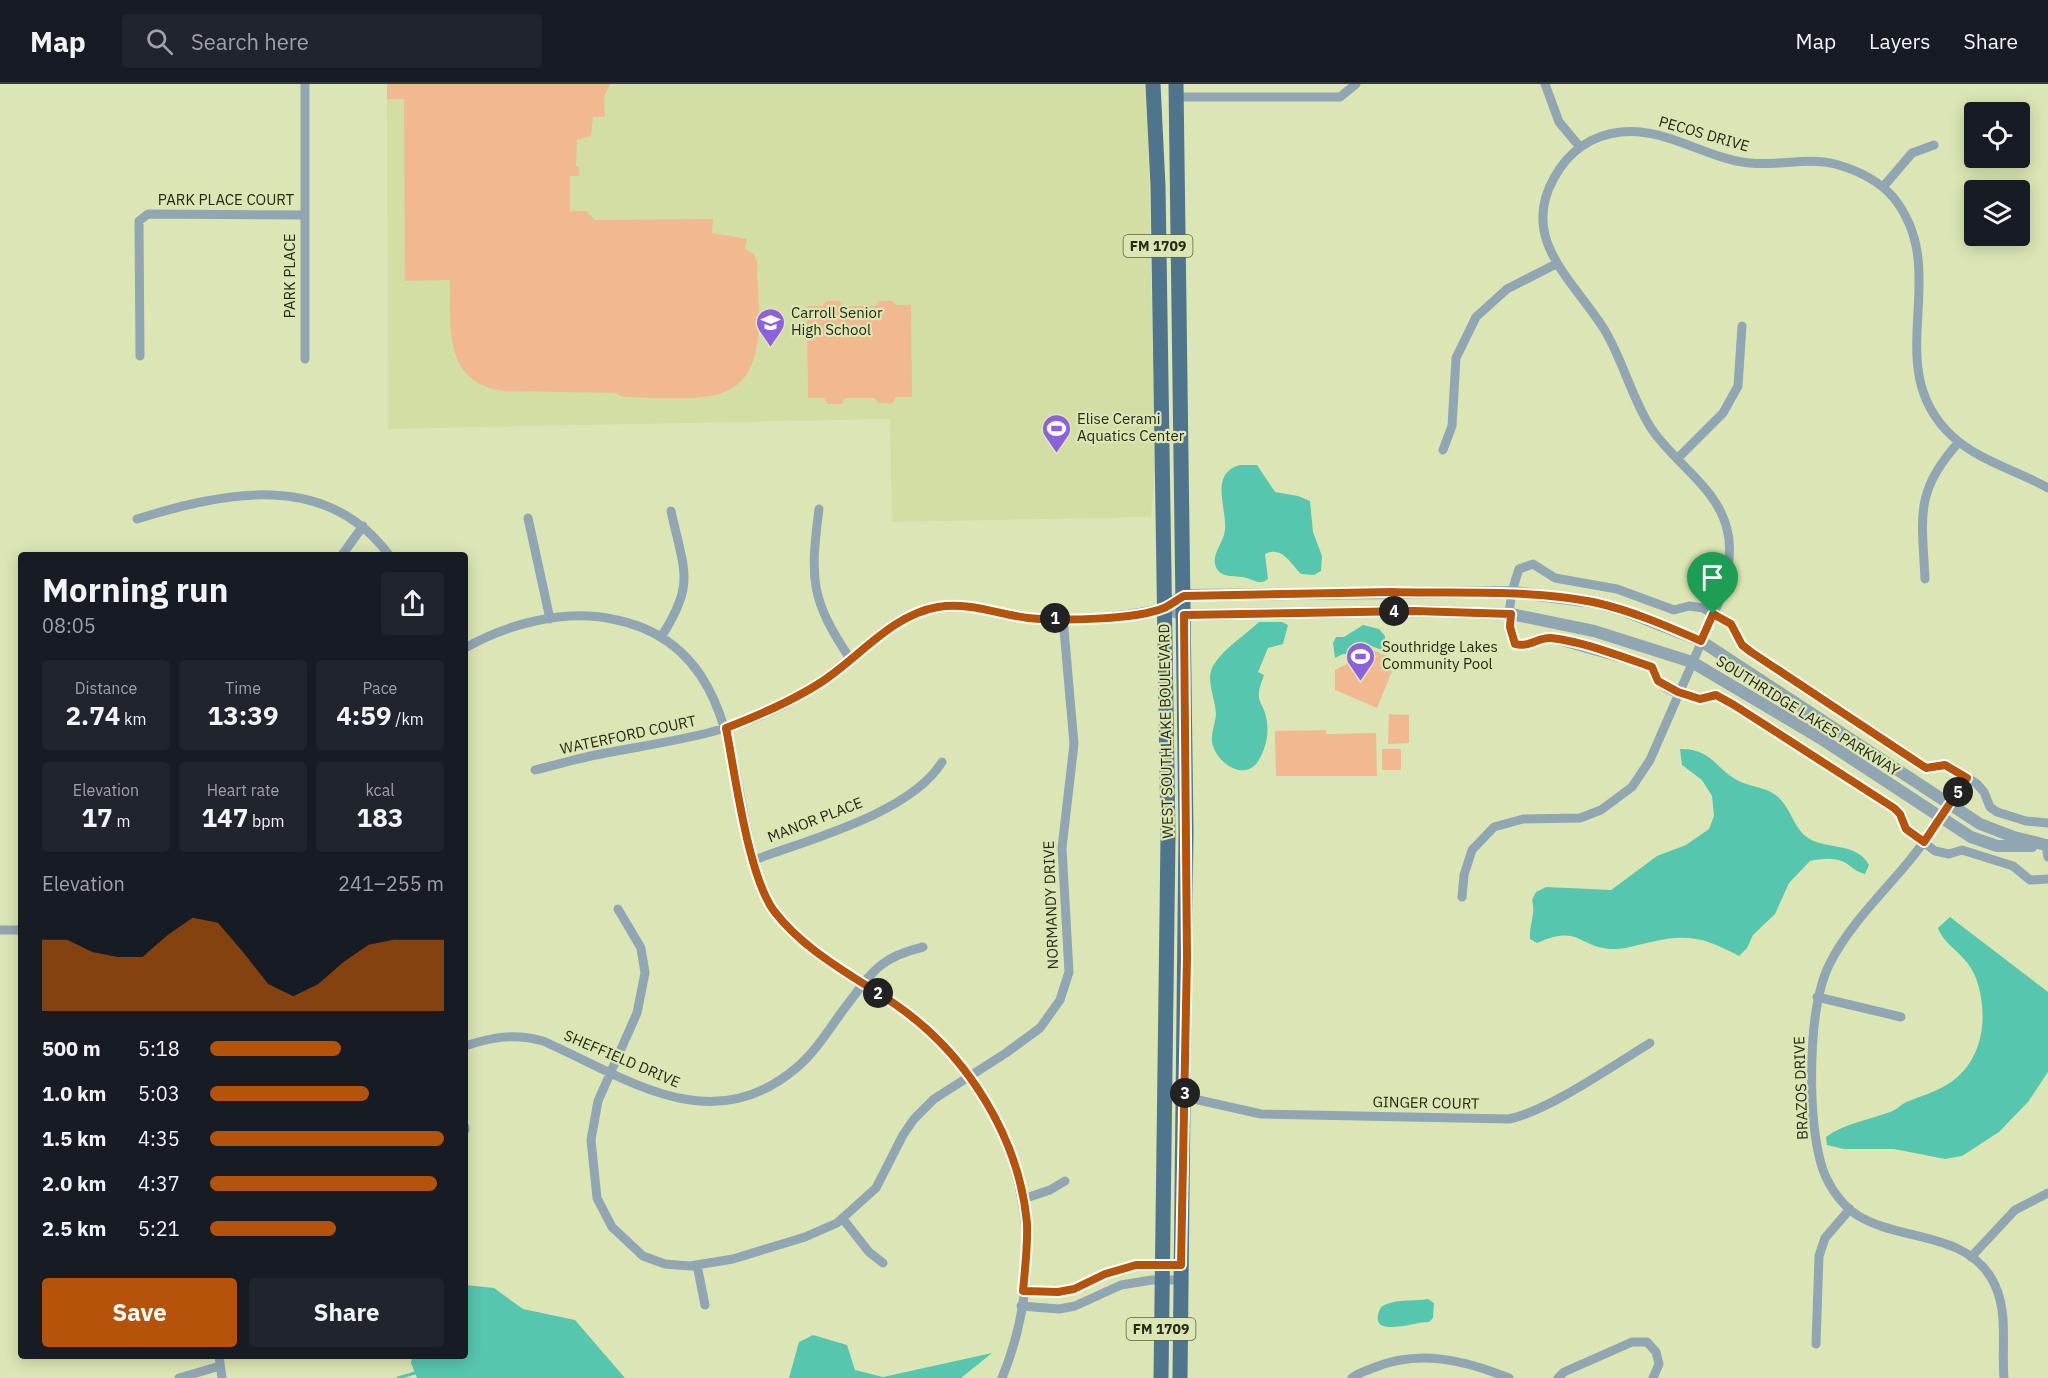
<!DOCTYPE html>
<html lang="en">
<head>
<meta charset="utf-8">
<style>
  :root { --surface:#171b24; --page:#20242c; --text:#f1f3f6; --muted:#9ea1a6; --line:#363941; --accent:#b45309 }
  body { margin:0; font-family:"IBM Plex Sans",sans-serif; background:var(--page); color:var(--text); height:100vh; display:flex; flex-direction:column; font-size:22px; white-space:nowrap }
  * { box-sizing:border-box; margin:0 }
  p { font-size:20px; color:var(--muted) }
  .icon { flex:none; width:33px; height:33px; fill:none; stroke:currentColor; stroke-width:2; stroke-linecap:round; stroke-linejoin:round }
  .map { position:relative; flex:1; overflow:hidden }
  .drawer { position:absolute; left:18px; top:468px; width:450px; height:807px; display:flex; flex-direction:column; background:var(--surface); border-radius:6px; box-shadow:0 3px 15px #0003 }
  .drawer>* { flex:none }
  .buttons { position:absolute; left:1964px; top:18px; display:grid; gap:12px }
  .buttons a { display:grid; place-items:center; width:66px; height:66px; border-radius:6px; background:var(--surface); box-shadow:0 3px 15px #0003; font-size:30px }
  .pin { position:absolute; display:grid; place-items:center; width:51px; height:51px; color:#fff; margin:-62px -26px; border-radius:50% 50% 50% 0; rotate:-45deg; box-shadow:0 0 6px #0007 }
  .pin .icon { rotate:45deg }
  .km { position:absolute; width:30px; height:30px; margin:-15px; border-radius:50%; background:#222; color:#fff; font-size:16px; line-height:30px; text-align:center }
  .round { display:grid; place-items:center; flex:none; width:63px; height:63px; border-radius:6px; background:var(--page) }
  .summary { display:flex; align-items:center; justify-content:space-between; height:102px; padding:0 24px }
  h1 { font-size:33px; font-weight:700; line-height:45px }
  .figures { display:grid; grid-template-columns:repeat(3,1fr); gap:9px; height:102px; padding:6px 24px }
  .figures div { display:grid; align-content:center; border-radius:6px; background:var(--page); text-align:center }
  .figures b { font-size:26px; font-weight:700 }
  .figures small { font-size:16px; font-weight:400 }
  .figures p { font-size:16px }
  .chart { height:168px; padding:12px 24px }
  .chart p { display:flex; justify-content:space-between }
  .chart svg { width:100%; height:108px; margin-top:6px; fill:var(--accent); opacity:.7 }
  .cta { display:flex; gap:12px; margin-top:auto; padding:12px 24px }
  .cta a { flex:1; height:69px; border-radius:6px; background:var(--accent); color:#fff; font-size:24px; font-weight:700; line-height:69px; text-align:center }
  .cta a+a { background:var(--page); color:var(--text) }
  ul { padding:0 24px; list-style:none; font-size:20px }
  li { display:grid; grid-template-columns:96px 72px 1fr; align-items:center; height:45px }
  li i { height:15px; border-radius:8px; background:var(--accent) }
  header { display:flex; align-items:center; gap:36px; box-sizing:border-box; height:84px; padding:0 30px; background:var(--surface); border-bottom:2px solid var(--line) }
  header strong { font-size:28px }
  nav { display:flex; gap:33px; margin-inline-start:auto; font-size:21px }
  .search { width:420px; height:54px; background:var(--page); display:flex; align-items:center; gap:15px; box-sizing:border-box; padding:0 21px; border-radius:6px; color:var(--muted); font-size:22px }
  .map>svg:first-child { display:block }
</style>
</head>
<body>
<header>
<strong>Map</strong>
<div class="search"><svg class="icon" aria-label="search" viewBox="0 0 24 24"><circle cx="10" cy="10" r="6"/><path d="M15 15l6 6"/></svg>Search here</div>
<nav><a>Map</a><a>Layers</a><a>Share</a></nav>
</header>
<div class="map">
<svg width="2048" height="1294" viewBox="0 0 2048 1294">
  <rect width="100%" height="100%" fill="#dce6b4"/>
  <path fill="#d3dea4" d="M387,0H1147L1155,386L1151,433L892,438L890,335L388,345Z"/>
  <path fill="#f1b990" d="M387,0H610L604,12L605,33H593L591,52L577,56L576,82H579V92H570V127H586L595,136L713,135L712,149L747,155L745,165L754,170L757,177C757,220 773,298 716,311C689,317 651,313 623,313L615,309L502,307C442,297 451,242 450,196L405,197L404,15H387Z
    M826,217H839L844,222H875L879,217H892L896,221H911L912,313H896L893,319H879L874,314H845L842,320H828L824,314H808L807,222H823Z
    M1367,563L1387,572L1383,583L1392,587L1377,624L1335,606V586L1362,572Z
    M1389,630L1409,631V659L1388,660Z
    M1326,646V650L1376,649L1377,692H1276L1275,647Z
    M1382,665H1401V686H1382Z"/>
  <path fill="#57c6af" d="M1240,381H1257L1275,408L1298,412L1310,417L1313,448L1322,472L1321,487L1314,491L1301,490C1291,480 1282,461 1265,470L1268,495C1260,501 1256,497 1247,494C1238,491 1223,495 1217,485C1209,472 1224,459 1225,446C1227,424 1209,389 1240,381Z
    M1259,538H1282L1288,541L1283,560L1268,564L1258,588L1264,591C1262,598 1258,605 1259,613C1259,617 1262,621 1264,626C1270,642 1268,659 1260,674C1247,700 1216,680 1212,658C1211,649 1215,640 1216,631C1216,615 1205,597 1213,582C1223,565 1245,551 1259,538Z
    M1363,541L1379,545L1385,552L1384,567L1369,561L1362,572L1343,570L1335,574L1333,559L1336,553H1344Z
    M1680,665C1712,664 1716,686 1739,697C1753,704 1770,703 1781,716C1790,726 1794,741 1804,751C1824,768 1856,756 1869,781L1865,790C1856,788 1851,782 1844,778C1833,773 1821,775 1810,777L1789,799L1775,830L1753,851L1747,864L1739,872C1706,854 1688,849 1651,858C1640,860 1627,865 1615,865C1578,865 1581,839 1537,859L1530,855C1529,841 1536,830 1532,816L1536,808L1546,803L1611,806L1657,772L1686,761L1709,745L1714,732L1712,712L1702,696L1682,681Z
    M1950,833L2048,908V988L2028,1018L1999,1048L1962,1072L1945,1075L1894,1065H1844L1827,1061L1826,1053C1843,1040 1868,1036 1890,1028C1897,1026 1902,1019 1909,1017C1921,1012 1932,1009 1943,1003C1983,982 1990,934 1976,894C1967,870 1944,862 1938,844Z
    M465,1201L494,1204L523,1225L575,1236L625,1294H417L411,1279L412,1272H465Z
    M1428,1215L1434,1219L1433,1234L1429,1238C1416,1237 1364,1257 1381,1223C1395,1214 1412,1218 1428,1215Z
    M813,1251L847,1261L855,1286L883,1293L992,1269L961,1294H789L799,1258Z"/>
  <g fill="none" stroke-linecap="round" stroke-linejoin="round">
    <path stroke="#57c6af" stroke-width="3" d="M398,1294L415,1289"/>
    <path stroke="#91a6b3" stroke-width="9" d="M1545,0L1559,38L1580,63
      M1176,13H1340L1356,0
      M1883,103L1912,69L1934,61
      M140,272L139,137L148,130L305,131
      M305,275V0
      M1443,366L1452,342L1456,274L1476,233L1507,205L1556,180
      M1677,375L1723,329L1738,302L1742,242
      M819,425C810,496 810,515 851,576
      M528,434L550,535
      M137,435C225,408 326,386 389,471
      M342,471L363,442
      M1925,495C1922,433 1914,407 1959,358
      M661,553C696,499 684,487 671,427
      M465,564C507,540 564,525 612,535C721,555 729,658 747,747C752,772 758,803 773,824C803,870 858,893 901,925C1019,1010 1057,1160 1002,1294
      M535,686C559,680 583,673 606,669C668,657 729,650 786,620C836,594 882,537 934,524C967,516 996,530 1028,534C1073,538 1121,533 1164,524
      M1967,694C1949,722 1931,750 1910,776C1883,809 1850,840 1830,879C1807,924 1808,1027 1820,1076C1825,1097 1839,1119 1857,1131C1898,1157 1961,1147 1990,1192C2010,1223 2001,1260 2004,1294
      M2048,739L2026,737L1997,728L1990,723L1984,708L1977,700L1953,684L1945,681L1926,683L1751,568L1742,561L1731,540L1703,524L1689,522L1674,526L1617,505L1555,494L1533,480L1519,485C1512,505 1503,541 1515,560L1522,562L1549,554L1652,583C1654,587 1655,592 1658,596C1667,611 1700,616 1716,611L1894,724L1900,730L1906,745L1935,767L1949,770L1962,766L2013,782L2030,796L2048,795
      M2046,761L2048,773
      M754,776C808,756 911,729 942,678
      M1462,813L1464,791L1472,766L1494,743L1523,735L1580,734L1601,726L1632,703L1650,676L1722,511C1727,490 1733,466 1727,445C1717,403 1674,379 1651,344C1631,313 1623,276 1604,245C1574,197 1519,156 1554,94C1568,68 1591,51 1621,48C1666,43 1706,75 1750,79C1778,82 1808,73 1835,80C1857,86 1878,96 1893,113C1955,189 1877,282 1952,352C1979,377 2016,386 2048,404
      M618,825L641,864L645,889L637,929L598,1017L591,1056L597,1114L612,1143L643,1172L665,1180L690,1182L733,1175L805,1153L837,1139L876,1104L903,1051L914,1035L934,1015L1006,969L1040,944L1060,916L1069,888L1062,764L1074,660L1063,534
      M0,846H21
      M1817,913L1901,933
      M465,962C493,953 514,949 543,957C627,994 710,1056 795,985C815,969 829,945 844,925C871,890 877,874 923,863
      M1185,1013L1261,1030L1509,1035C1548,1027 1614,981 1650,959
      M465,1043V1046
      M1023,1115L1050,1106L1065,1097
      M843,1135L869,1168L883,1179
      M1971,1173L2015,1126L2048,1109
      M697,1181L705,1221
      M1023,1207L1058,1208L1074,1205L1105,1190L1136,1181H1181
      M1021,1222L1059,1225L1075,1222L1121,1201L1152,1196H1181
      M1816,1260L1819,1172L1825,1154L1850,1125
      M219,1272L222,1294
      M179,1294L220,1282
      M1352,1294C1358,1289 1366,1287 1373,1284C1419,1265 1464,1276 1509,1294
      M1558,1294L1564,1288L1632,1258H1647L1656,1268L1659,1280L1653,1294"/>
    <path stroke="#91a6b3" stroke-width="12" d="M1164,524L1184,511L1513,508L1593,518L1622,526L1701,557L1980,740L2014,753L2046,761
      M1164,524L1184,531L1414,527L1511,530L1594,547L1692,578L1820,654L1971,753L1997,762H2032"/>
    <path stroke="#4f758d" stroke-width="15" d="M1153,0L1158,102L1168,753L1161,1294
      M1176,0L1186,746L1180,1294"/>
  </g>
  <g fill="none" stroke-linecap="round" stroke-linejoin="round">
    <defs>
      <path id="route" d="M1392,508C1459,510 1527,505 1593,518C1630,526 1667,542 1701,557L1713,530L1731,540L1742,561L1751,568L1926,684L1945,681L1967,694L1924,758L1906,745L1900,730L1894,724L1734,621L1716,611L1700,615L1678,608L1658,597L1652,583C1619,572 1585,558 1551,554C1538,553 1529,564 1515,560L1510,543L1511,530L1414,527L1184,531L1187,873L1181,1181H1136L1105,1190L1074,1205L1058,1208L1023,1207C1025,1185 1028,1161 1027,1139C1019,1054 968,972 899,923C856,893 806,869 774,827C748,792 735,689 726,644C759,631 790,618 820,599C859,574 891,531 938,523C970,518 997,530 1028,534C1060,537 1135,536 1164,524C1171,521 1178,515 1184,512Z"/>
    </defs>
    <use href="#route" stroke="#fff" stroke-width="12"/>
    <use href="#route" stroke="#b45309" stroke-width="8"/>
  </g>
  <defs>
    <symbol id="school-pin" viewBox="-11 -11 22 30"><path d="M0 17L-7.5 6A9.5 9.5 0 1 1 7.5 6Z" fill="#8d61db" stroke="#dce6b4"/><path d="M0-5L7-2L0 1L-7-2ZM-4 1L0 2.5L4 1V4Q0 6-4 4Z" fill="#fff"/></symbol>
    <symbol id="stadium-pin" viewBox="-11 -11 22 30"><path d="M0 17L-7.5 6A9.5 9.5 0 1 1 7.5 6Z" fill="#8d61db" stroke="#dce6b4"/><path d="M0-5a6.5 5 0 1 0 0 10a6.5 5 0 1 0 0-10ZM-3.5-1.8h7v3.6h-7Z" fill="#fff"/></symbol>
  </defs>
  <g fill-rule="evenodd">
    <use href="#school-pin" x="754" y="222" width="33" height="45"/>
    <use href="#stadium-pin" x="1040" y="328" width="33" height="45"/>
    <use href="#stadium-pin" x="1344" y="556" width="33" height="45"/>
  </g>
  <g text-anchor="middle" stroke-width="4.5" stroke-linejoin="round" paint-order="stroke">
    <g fill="#dce6b4" stroke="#5c6245" stroke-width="1.5">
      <rect x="1123.5" y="151" width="69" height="22" rx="4.5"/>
      <rect x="1126.5" y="1234" width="69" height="22" rx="4.5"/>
    </g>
    <g font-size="14" font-weight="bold" fill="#252915">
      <text x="1158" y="167">FM 1709</text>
      <text x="1161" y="1250">FM 1709</text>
    </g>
    <g font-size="15" fill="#252915" stroke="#dce6b4">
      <text transform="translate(1704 50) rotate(16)" y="5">PECOS DRIVE</text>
      <text x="226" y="121">PARK PLACE COURT</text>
      <text transform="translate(290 192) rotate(-90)" y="5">PARK PLACE</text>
      <text transform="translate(1808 632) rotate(32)" y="5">SOUTHRIDGE LAKES PARKWAY</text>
      <text transform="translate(1166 647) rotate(-91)" y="5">WEST SOUTHLAKE BOULEVARD</text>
      <text transform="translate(628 651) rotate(-12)" y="5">WATERFORD COURT</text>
      <text transform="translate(815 736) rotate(-21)" y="5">MANOR PLACE</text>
      <text transform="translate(1051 821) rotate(-92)" y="5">NORMANDY DRIVE</text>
      <text transform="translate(622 975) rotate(23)" y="5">SHEFFIELD DRIVE</text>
      <text transform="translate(1801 1004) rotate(-92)" y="5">BRAZOS DRIVE</text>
      <text transform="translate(1426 1019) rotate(1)" y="5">GINGER COURT</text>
    </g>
    <g font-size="15" fill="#252915" stroke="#dce6b4" text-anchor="start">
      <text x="791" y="234">Carroll Senior<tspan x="791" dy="17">High School</tspan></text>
      <text x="1077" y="340">Elise Cerami<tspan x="1077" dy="17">Aquatics Center</tspan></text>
      <text x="1382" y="568">Southridge Lakes<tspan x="1382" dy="17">Community Pool</tspan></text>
    </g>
  </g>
</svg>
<div class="buttons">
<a><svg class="icon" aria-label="locate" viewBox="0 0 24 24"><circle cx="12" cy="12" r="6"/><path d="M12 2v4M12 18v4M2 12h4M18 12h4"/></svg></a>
<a><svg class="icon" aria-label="layers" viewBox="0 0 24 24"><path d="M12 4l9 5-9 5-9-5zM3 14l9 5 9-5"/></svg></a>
</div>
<div class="pin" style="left:1713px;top:530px;background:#1e9e55"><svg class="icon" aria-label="arrive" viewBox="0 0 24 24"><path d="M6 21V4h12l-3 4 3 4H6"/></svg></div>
<b class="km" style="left:1055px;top:534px">1</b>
<b class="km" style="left:878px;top:909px">2</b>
<b class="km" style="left:1185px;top:1009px">3</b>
<b class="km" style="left:1394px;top:527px">4</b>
<b class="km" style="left:1958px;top:708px">5</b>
<section class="drawer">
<div class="summary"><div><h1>Morning run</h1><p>08:05</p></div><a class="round"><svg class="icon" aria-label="share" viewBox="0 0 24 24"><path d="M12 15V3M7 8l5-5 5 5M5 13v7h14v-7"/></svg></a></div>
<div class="figures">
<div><p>Distance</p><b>2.74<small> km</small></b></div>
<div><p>Time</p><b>13:39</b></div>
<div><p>Pace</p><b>4:59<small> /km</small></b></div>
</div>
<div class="figures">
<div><p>Elevation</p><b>17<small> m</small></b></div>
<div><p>Heart rate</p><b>147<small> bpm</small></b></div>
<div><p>kcal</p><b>183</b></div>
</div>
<div class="chart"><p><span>Elevation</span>241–255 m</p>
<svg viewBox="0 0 160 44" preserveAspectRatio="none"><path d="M0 44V15L10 15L20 20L30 22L40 22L50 13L60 6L70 8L80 20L90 33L100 38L110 33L120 24L130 17L140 15L150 15L160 15V44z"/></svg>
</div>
<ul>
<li><b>500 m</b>5:18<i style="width:56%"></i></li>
<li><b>1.0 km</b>5:03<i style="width:68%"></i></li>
<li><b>1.5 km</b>4:35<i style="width:100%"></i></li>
<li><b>2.0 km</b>4:37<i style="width:97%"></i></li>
<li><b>2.5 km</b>5:21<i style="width:54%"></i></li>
</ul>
<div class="cta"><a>Save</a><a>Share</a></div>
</section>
</div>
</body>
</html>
